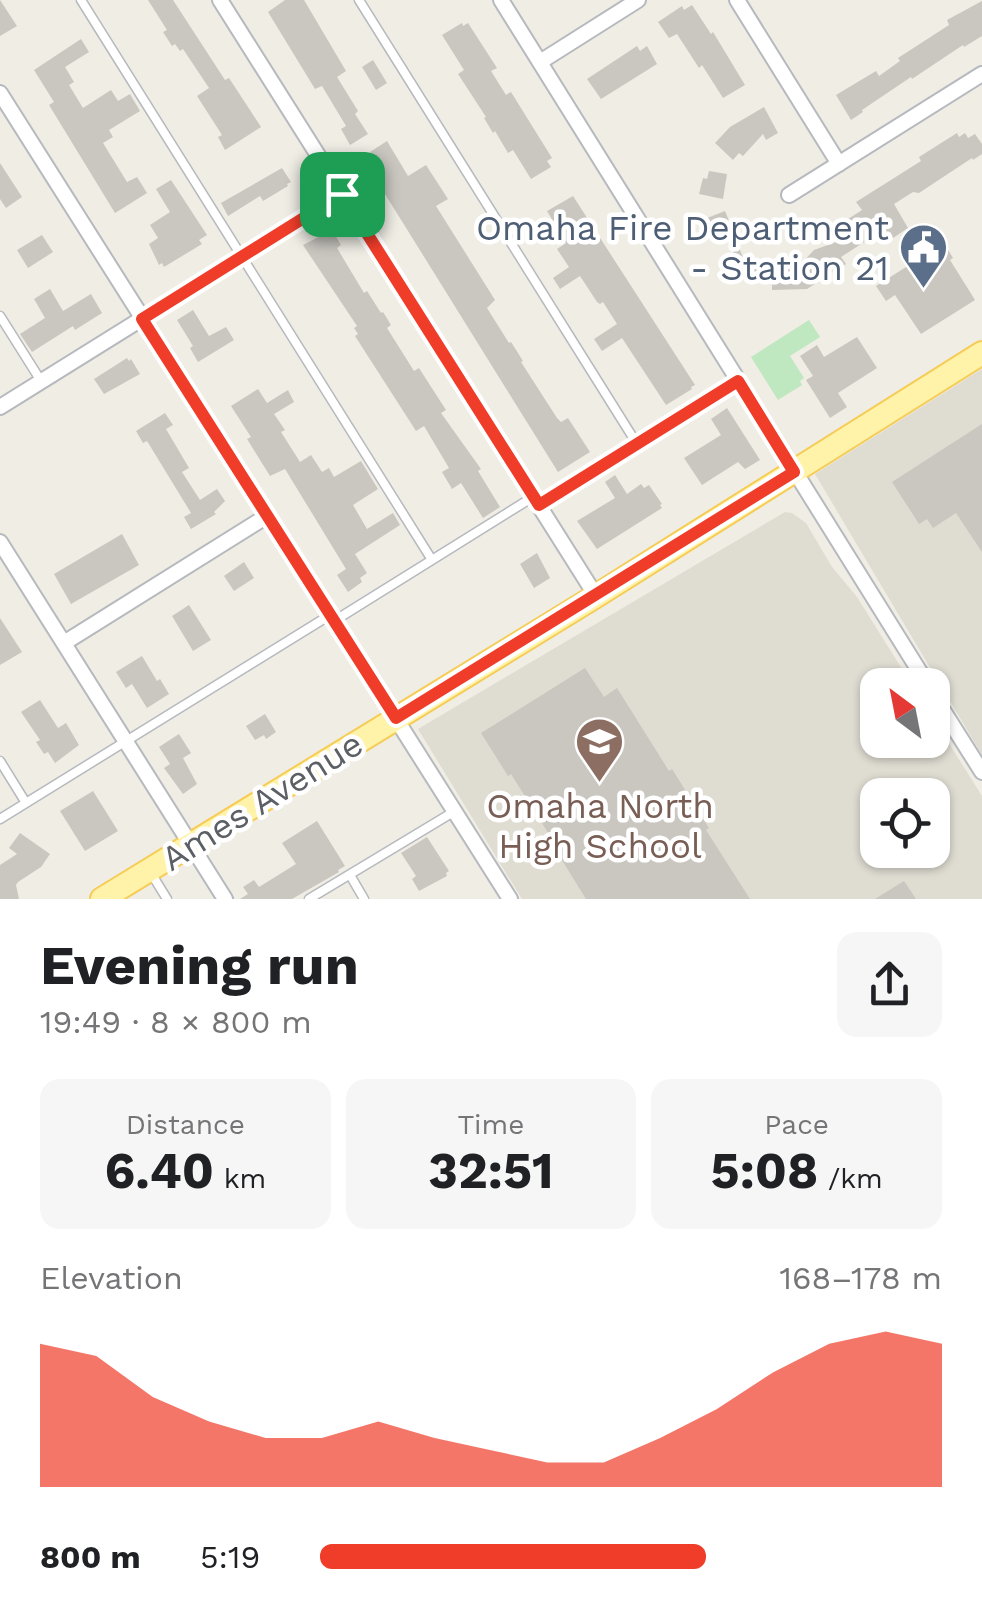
<!DOCTYPE html>
<html lang="en">
<head>
<meta charset="utf-8">
<style>
  :root { --surface:#fff; --page:#f6f6f6; --text:#202124; --muted:#757577; --accent:#ef3d2a }
  body { margin:0; font-family:"Work Sans",sans-serif; background:var(--page); color:var(--text); height:100vh; display:flex; flex-direction:column; font-size:38px; white-space:nowrap }
  * { box-sizing:border-box; margin:0 }
  p { font-size:32px; color:var(--muted) }
  .icon { flex:none; width:55px; height:55px; fill:none; stroke:currentColor; stroke-width:2; stroke-linecap:round; stroke-linejoin:round }
  .map { position:relative; height:899px; overflow:hidden }
  .details { display:flex; flex-direction:column; background:var(--surface); flex:1 }
  .details>* { flex:none }
  .needle { width:65px; rotate:328deg }
  .tools { position:absolute; left:860px; top:668px; display:grid; gap:20px }
  .tools a { display:grid; place-items:center; width:90px; height:90px; border-radius:20px; background:var(--surface); box-shadow:0 2px 8px #0004; font-size:50px }
  .pin { position:absolute; display:grid; place-items:center; width:85px; height:85px; color:#fff; margin:-42px; border-radius:20px; box-shadow:0 5px 15px #0006 }
  .round { display:grid; place-items:center; flex:none; width:105px; height:105px; border-radius:20px; background:var(--page) }
  .summary { display:flex; align-items:center; justify-content:space-between; height:170px; padding:0 40px }
  h1 { font-size:55px; font-weight:700; line-height:75px }
  .stats { display:grid; grid-template-columns:repeat(3,1fr); gap:15px; height:170px; padding:10px 40px }
  .stats div { display:grid; align-content:center; border-radius:20px; background:var(--page); text-align:center }
  .stats b { font-size:50px; font-weight:700 }
  .stats small { font-size:28px; font-weight:400 }
  .stats p { font-size:28px }
  .chart { height:280px; padding:20px 40px }
  .chart p { display:flex; justify-content:space-between }
  .chart svg { width:100%; height:180px; margin-top:10px; fill:var(--accent); opacity:.7 }
  ul { padding:0 40px; list-style:none; font-size:32px }
  li { display:grid; grid-template-columns:160px 120px 1fr; align-items:center; height:75px }
  li i { height:25px; border-radius:12px; background:var(--accent) }
  .map>svg:first-child { display:block }
</style>
</head>
<body>
<div class="map">
<svg width="982" height="899" viewBox="0 0 982 899">
  <rect width="100%" height="100%" fill="#efede4"/>
  <path fill="#dfdcd2" fill-rule="evenodd" d="M982,369V755L815,474Z
    M785,512L792,513L806,523L832,567L857,597L912,685H878V740H932L933,718L982,796V899H522L418,729ZM878,795H932V850H878Z"/>
  <path fill="#bfe7c0" d="M809,320L820,337L790,356L804,378L800,381L802,385L778,400L751,357Z"/>
  <path fill="#cac7c1" d="M0,0L17,26L0,36Z
    M148,0H173L225,80L229,78L261,127L225,150L218,137L222,135L197,96L209,88L183,49L180,51L175,44L172,46L163,32L167,30Z
    M285,0H304L346,71L337,77L358,111L355,114L368,134L350,145L341,129L346,126L322,86L315,89L268,12Z
    M982,1V36L964,47L963,45L912,79L911,77L862,110L863,112L851,120L836,95L876,71L879,76L900,61L898,58L949,25L947,20Z
    M692,5L711,34L713,32L745,85L723,98L702,65L699,68L677,34L669,38L658,22L682,6L684,10Z
    M462,23L463,26L468,23L497,68L491,71L506,95L511,92L552,158L547,161L551,167L531,179L513,150L508,153L495,131L493,133L484,118L486,117L458,74L464,70L442,35Z
    M81,39L89,52L65,67L74,82L69,85L83,108L111,90L118,101L130,94L140,111L109,130L113,137L103,143L127,182L137,177L147,193L115,213L49,105L54,102L34,70Z
    M637,46L640,51L647,46L657,64L601,99L587,79Z
    M373,60L387,83L376,90L362,67Z
    M764,107L778,133L766,140L763,134L743,156L739,153L733,160L715,143L730,127Z
    M957,133L959,137L965,133L968,138L975,134L982,144V154L973,160L972,158L919,193L913,192L894,204L908,228L887,242L880,232L841,257L846,264L807,289L772,290V265L801,264L814,250L839,241L838,238L844,234L841,229L848,225L845,221L862,210L856,202L921,161L919,157Z
    M387,141L408,176L426,165L448,199L436,206L495,300L487,308L509,343L511,342L523,361L521,362L557,418L561,422L568,418L590,452L558,472L375,178L382,173L370,152Z
    M0,163L22,197L6,208L0,199Z
    M282,168L291,182L287,184L288,186L263,201L260,196L228,216L221,203Z
    M709,171L727,174L723,199L699,194L703,178L707,179Z
    M171,180L207,235L199,240L202,244L164,267L162,263L159,265L149,244L158,238L150,225L170,212L156,189Z
    M573,196L695,385L691,387L692,389L666,405L622,338L602,351L594,339L617,324L603,302L600,304L597,302L580,276L560,289L553,278L569,267L557,249L566,243L547,211Z
    M725,211L734,233L716,239L714,233L707,235L702,220Z
    M332,230L341,245L337,248L364,293L367,291L381,313L383,312L391,325L387,328L414,371L419,368L446,410L441,413L481,469L478,471L500,507L483,518L461,483L452,489L442,472L449,468L424,426L416,431L355,336L358,334L354,328L357,326L303,245Z
    M42,235L53,252L28,268L17,250Z
    M944,243L953,258L950,260L975,300L921,334L895,295L886,301L876,286Z
    M738,245L746,265H761L753,281L726,264Z
    M50,289L63,311L91,294L102,313L75,330L73,326L32,352L20,334L45,318L34,299Z
    M193,310L209,336L226,327L234,340L198,362L190,348L193,346L177,320Z
    M857,337L877,368L838,393L847,407L830,418L806,380L813,376L800,356L817,345L824,357Z
    M127,358L129,361L131,359L140,374L104,394L94,379Z
    M258,389L267,403L288,390L294,402L274,414L285,430L281,432L300,462L311,455L322,472L329,468L334,477L361,461L378,489L353,505L367,529L393,513L400,525L355,554L367,573L360,578L362,582L348,592L337,575L346,569L285,469L270,476L247,439L251,437L231,406Z
    M727,408L760,460L745,469L738,462L702,485L684,458L721,435L711,419Z
    M165,413L173,425L166,429L189,468L182,472L200,500L217,489L225,501L214,512L216,514L191,529L184,517L191,513L147,441L143,443L136,431Z
    M982,424V552L956,513L933,528L927,519L919,524L892,482Z
    M615,475L627,494L641,484L644,488L649,485L662,504L660,505L662,508L597,549L577,521L615,498L605,482Z
    M122,534L139,565L71,604L54,574Z
    M537,553L550,578L534,588L520,564Z
    M244,562L254,578L234,591L224,576Z
    M189,605L211,640L193,651L172,616Z
    M0,618L22,652L0,665Z
    M142,656L157,681L160,679L169,694L147,708L132,684L126,688L116,672Z
    M585,668L604,697L617,688L669,771L672,769L709,828L706,830L750,899H586L560,857L562,855L511,774L508,776L481,733Z
    M40,700L58,728L66,723L79,745L55,763L48,752L44,754L36,742L40,740L21,712Z
    M265,714L276,732L266,739L264,735L255,740L246,726Z
    M179,734L191,753L183,758L197,784L183,794L164,768L170,764L159,747Z
    M93,791L118,831L85,851L60,811Z
    M317,821L345,866L338,870L339,872L292,899H240L248,894L243,887L254,880L259,887L296,864L282,843Z
    M20,833L50,854L41,867L18,882L16,885L19,899H0V865L17,854L9,848Z
    M427,837L449,871L446,873L447,876L419,891L412,879L416,876L401,853Z
    M904,881L916,899H875Z"/>
  <g fill="none" stroke-linecap="round" stroke-linejoin="round">
    <defs>
      <path id="lane" d="M81,0L432,560
        M359,0L637,444
        M0,316L41,381
        M539,505L738,381
        M334,621L533,497
        M0,761L26,803
        M0,819L330,615
        M151,873L167,899
        M350,875L364,899
        M309,899L455,811"/>
      <path id="street" d="M220,0L596,596
        M501,0L928,685
        M737,0L839,164
        M540,62L638,0
        M0,93L510,899
        M789,195L982,74
        M0,407L342,194
        M0,542L225,899
        M64,643L267,516
        M932,693L982,772"/>
      <path id="primary" d="M102,899L596,596L982,353"/>
    </defs>
    <use href="#lane" stroke="#b6b9be" stroke-width="11"/>
    <use href="#street" stroke="#b6b9be" stroke-width="18"/>
    <use href="#primary" stroke="#f6cc56" stroke-width="26"/>
    <use href="#lane" stroke="#fff" stroke-width="8"/>
    <use href="#street" stroke="#fff" stroke-width="14"/>
    <use href="#primary" stroke="#fff3a9" stroke-width="22"/>
  </g>
  <g fill="none" stroke-linecap="round" stroke-linejoin="round">
    <defs>
      <path id="route" d="M342,194L539,505L738,381L794,472L396,718L142,319Z"/>
    </defs>
    <use href="#route" stroke="#fff" stroke-width="20"/>
    <use href="#route" stroke="#ef3d2a" stroke-width="12"/>
  </g>
  <defs>
    <symbol id="civic-pin" viewBox="-11 -11 22 30"><path d="M0 17L-7.5 6A9.5 9.5 0 1 1 7.5 6Z" fill="#5c6f8a" stroke="#fff"/><path d="M-.6-6.5H3V-4.5H.6V-3L4-1V1h2V6H-6V1h2V-1L-.6-3ZM-1.2 2.5V6h2.4V2.5Z" fill="#fff"/></symbol>
    <symbol id="school-pin" viewBox="-11 -11 22 30"><path d="M0 17L-7.5 6A9.5 9.5 0 1 1 7.5 6Z" fill="#8d6e63" stroke="#fff"/><path d="M0-5L7-2L0 1L-7-2ZM-4 1L0 2.5L4 1V4Q0 6-4 4Z" fill="#fff"/></symbol>
  </defs>
  <g fill-rule="evenodd">
    <use href="#civic-pin" x="896" y="220" width="55" height="75"/>
    <use href="#school-pin" x="572" y="714" width="55" height="75"/>
  </g>
  <g text-anchor="middle" stroke-width="9" stroke-linejoin="round" paint-order="stroke">
    <g font-size="35" fill="#4e5e75" stroke="#fff" text-anchor="end">
      <text x="889" y="240">Omaha Fire Department<tspan x="889" dy="40">- Station 21</tspan></text>
    </g>
    <g font-size="35" fill="#5c6065" stroke="#fff">
      <text transform="translate(262 801) rotate(-32)" y="12">Ames Avenue</text>
    </g>
    <g font-size="35" fill="#785e54" stroke="#fff">
      <text x="600" y="818">Omaha North<tspan x="600" dy="40">High School</tspan></text>
    </g>
  </g>
</svg>
<div class="tools">
<a><svg class="needle" viewBox="-14 -14 28 28"><path d="M0-13l5 13h-10z" fill="#e53935"/><path d="M0 13l5-13h-10z" fill="#757577"/></svg></a>
<a><svg class="icon" aria-label="locate" viewBox="0 0 24 24"><circle cx="12" cy="12" r="6"/><path d="M12 2v4M12 18v4M2 12h4M18 12h4"/></svg></a>
</div>
<div class="pin" style="left:342px;top:194px;background:#1e9e55"><svg class="icon" aria-label="arrive" viewBox="0 0 24 24"><path d="M6 21V4h12l-3 4 3 4H6"/></svg></div>
</div>
<section class="details">
<div class="summary"><div><h1>Evening run</h1><p>19:49 · 8 × 800 m</p></div><a class="round"><svg class="icon" aria-label="share" viewBox="0 0 24 24"><path d="M12 15V3M7 8l5-5 5 5M5 13v7h14v-7"/></svg></a></div>
<div class="stats">
<div><p>Distance</p><b>6.40<small> km</small></b></div>
<div><p>Time</p><b>32:51</b></div>
<div><p>Pace</p><b>5:08<small> /km</small></b></div>
</div>
<div class="chart"><p><span>Elevation</span>168–178 m</p>
<svg viewBox="0 0 160 44" preserveAspectRatio="none"><path d="M0 44V9L10 12L20 22L30 28L40 32L50 32L60 28L70 32L80 35L90 38L100 38L110 32L120 25L130 16L140 9L150 6L160 9V44z"/></svg>
</div>
<ul>
<li><b>800 m</b>5:19<i style="width:62%"></i></li>
</ul>
</section>
</body>
</html>
